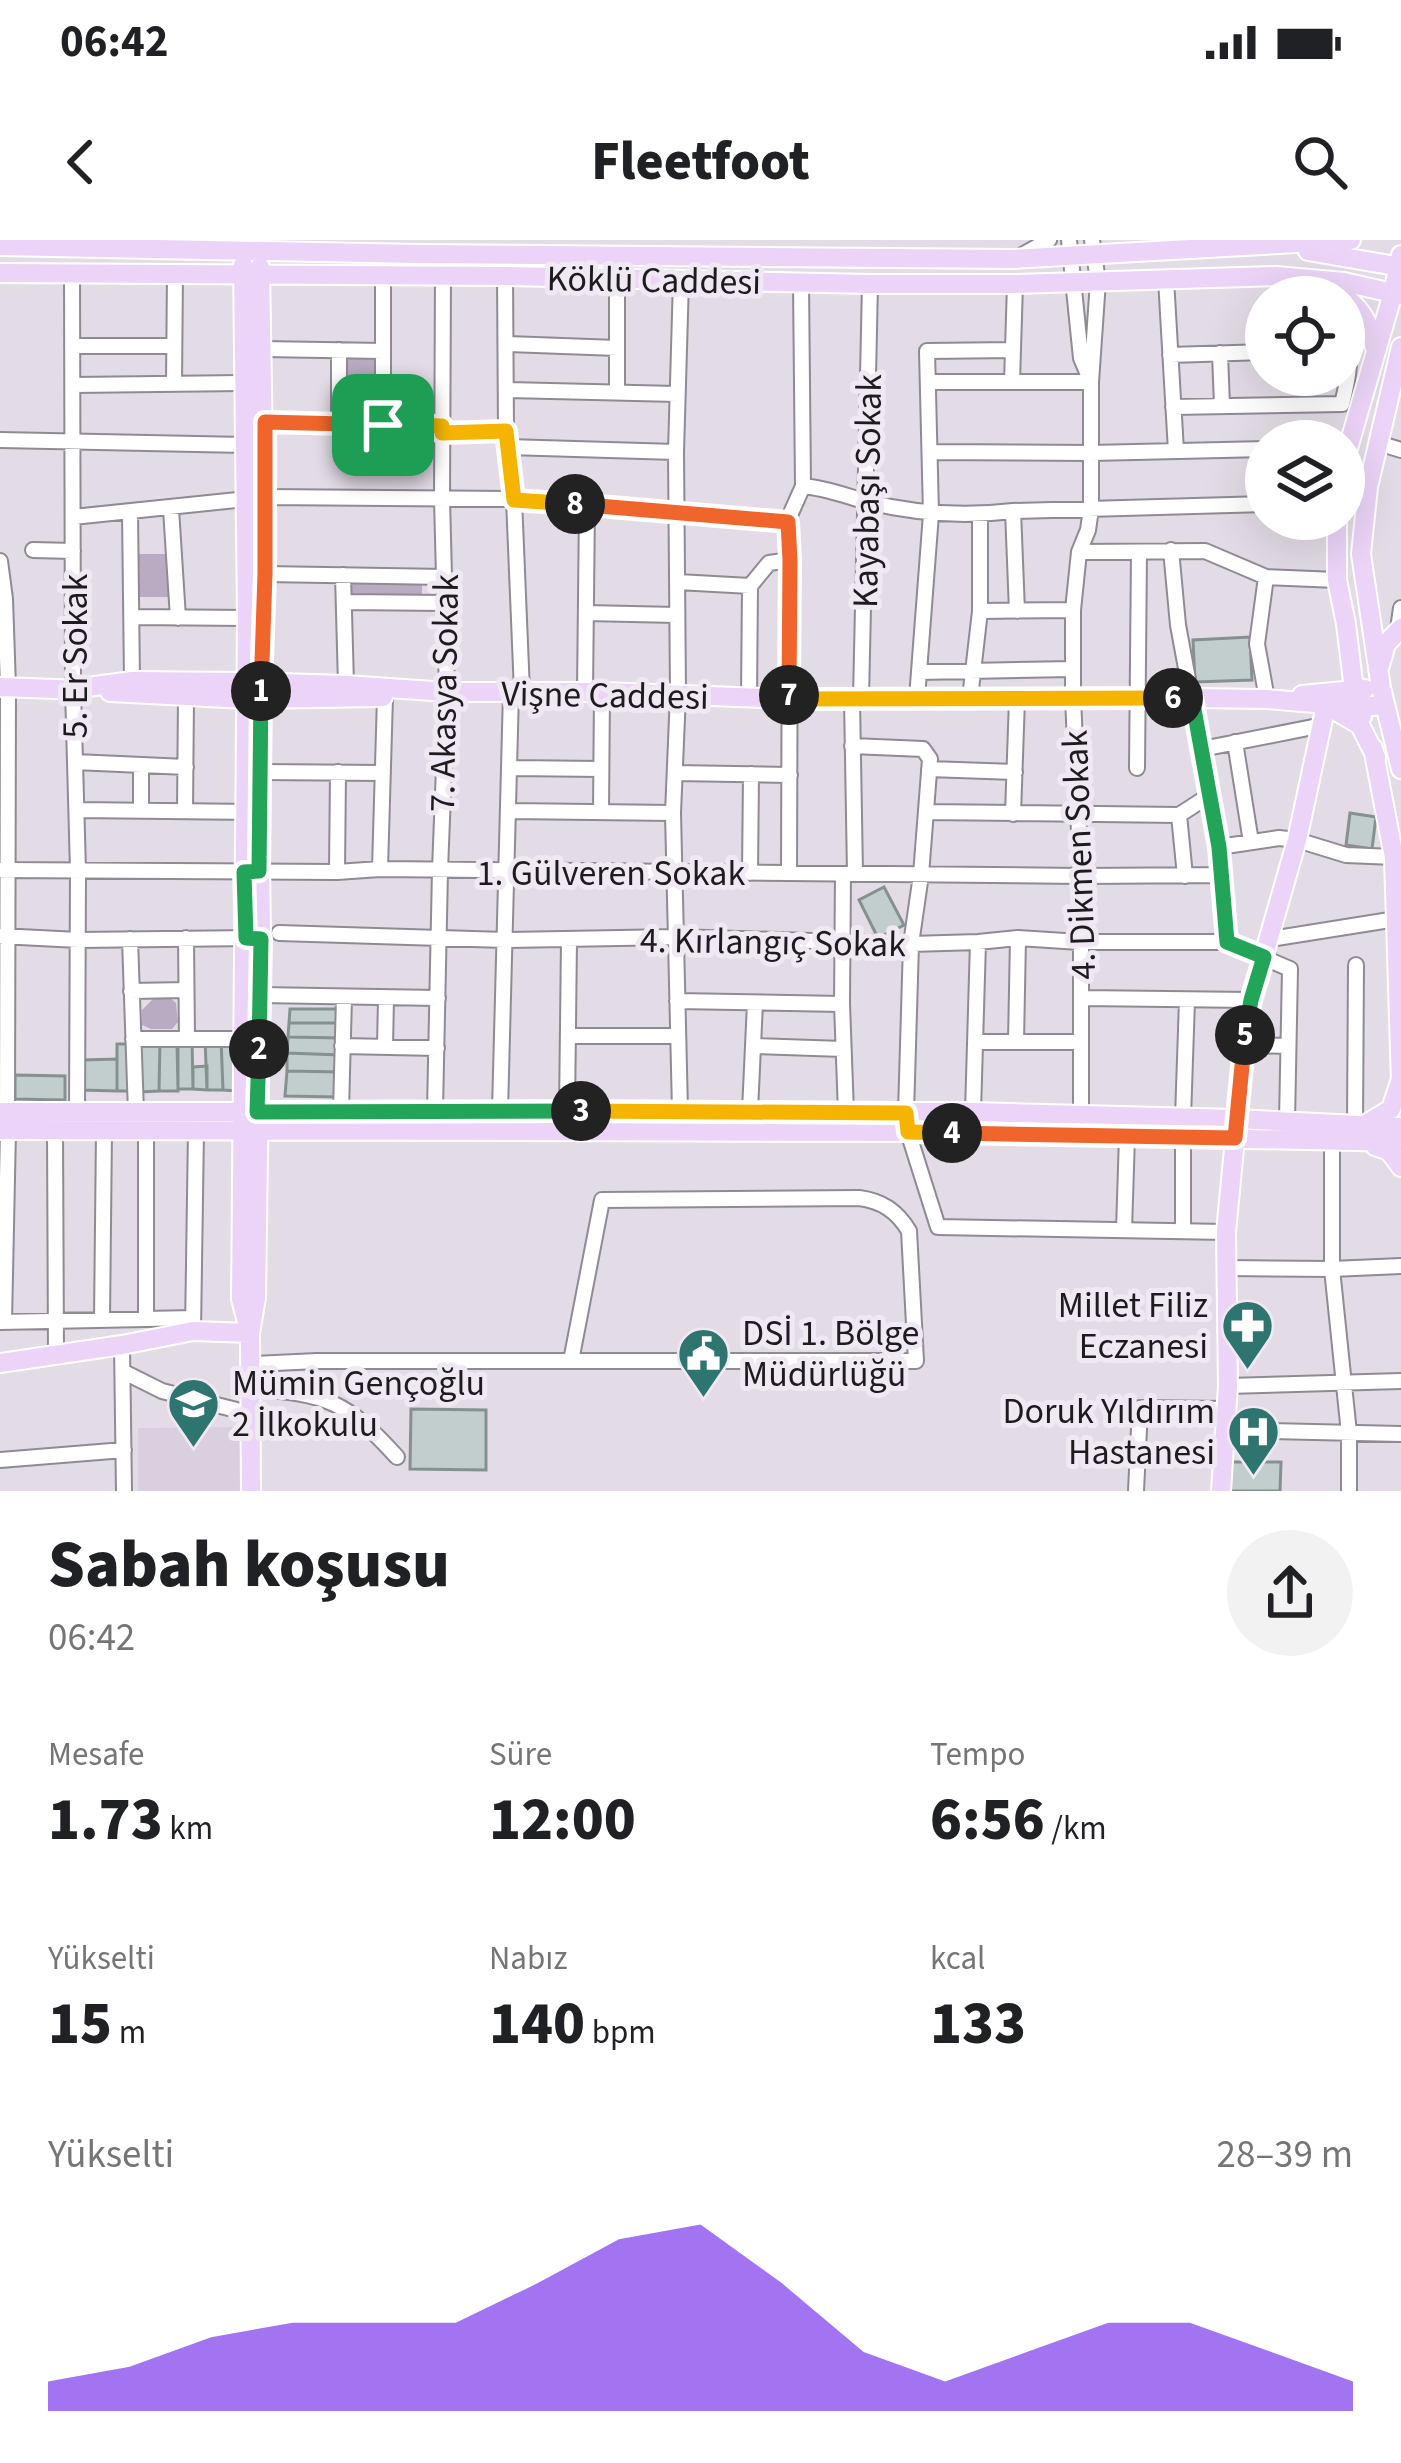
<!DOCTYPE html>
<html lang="tr">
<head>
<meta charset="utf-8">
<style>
  :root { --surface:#fff; --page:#f2f2f2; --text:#202124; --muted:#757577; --accent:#7c3aed }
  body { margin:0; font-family:"Source Sans 3",sans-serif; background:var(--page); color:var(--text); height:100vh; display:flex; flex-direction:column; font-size:45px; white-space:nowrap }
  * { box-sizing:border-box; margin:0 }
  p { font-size:39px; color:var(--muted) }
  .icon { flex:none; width:66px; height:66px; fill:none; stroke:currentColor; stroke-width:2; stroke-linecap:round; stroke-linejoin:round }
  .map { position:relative; height:1251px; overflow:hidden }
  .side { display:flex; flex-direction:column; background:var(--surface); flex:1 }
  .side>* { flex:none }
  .fabs { position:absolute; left:1245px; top:36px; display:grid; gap:24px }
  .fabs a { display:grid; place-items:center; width:120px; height:120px; border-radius:50%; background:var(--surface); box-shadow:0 12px 48px #0002; font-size:60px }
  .pin { position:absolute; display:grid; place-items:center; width:102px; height:102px; color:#fff; margin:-51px; border-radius:24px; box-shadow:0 6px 18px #0006 }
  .km { position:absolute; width:60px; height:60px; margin:-30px; border-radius:50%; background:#222; color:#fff; font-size:33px; line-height:60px; text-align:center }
  .round { display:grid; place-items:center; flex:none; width:126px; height:126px; border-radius:63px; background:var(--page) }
  .summary { display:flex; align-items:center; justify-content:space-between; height:204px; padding:0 48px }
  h1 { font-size:66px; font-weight:800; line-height:90px }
  .stats { display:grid; grid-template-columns:repeat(3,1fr); gap:18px; height:204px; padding:12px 48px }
  .stats div { display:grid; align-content:center }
  .stats b { font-size:60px; font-weight:800 }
  .stats small { font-size:33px; font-weight:400 }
  .stats p { font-size:33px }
  .chart { height:336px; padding:24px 48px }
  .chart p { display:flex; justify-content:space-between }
  .chart svg { width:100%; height:216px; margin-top:12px; fill:var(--accent); opacity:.7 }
  .status { display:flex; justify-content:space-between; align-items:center; height:84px; padding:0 60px; background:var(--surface); direction:ltr }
  .status svg { height:33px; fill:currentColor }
  header { display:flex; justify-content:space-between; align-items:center; height:156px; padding:0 48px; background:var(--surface); font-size:54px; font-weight:800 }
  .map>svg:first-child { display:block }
</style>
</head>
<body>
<div class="status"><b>06:42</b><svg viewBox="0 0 49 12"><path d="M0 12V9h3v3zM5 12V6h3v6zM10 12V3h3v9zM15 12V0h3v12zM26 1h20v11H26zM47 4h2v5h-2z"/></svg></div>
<header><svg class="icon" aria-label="back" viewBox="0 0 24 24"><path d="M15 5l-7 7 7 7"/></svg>Fleetfoot<svg class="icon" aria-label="search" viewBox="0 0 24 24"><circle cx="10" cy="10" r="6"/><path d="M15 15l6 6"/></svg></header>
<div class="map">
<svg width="1401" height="1251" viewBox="0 0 1401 1251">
  <rect width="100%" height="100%" fill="#e3dce6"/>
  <path fill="#d9cfdf" d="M248,1187L246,1251H138V1188Z"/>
  <path fill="#b9abc1" d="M345,118H375V177H345Z
    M139,314H169V357H139Z
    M348,338L422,339V358L348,357Z
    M156,756L169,757L176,763L178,782L172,789H151L142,785V770Z"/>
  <path fill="#c1cecd" stroke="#84918f" stroke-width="3" d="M1250,397L1252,440L1195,442L1193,400Z
    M1350,573L1376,577L1372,609L1346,605Z
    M884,647L904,685L878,698L859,660Z
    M290,769H342V783H289Z
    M289,783H342L341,798L288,797Z
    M288,797L341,798L340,815L287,813Z
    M192,799L193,849H178V800Z
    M205,799H221L223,850H207Z
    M221,799L239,802L238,851L223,850Z
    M138,801H160L159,851L140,852Z
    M160,801L177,802L178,851H159Z
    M117,804H133L131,851H117Z
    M287,813L340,815L339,832L287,831Z
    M117,819V851L81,850L83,820Z
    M207,826V850L193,849V827Z
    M287,831L339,832L337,857L285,856Z
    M15,835L65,836V860L15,859Z
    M411,1169L486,1170V1230L410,1229Z
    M1228,1222H1281L1280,1251H1226Z"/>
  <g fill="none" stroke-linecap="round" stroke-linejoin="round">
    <defs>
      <path id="minor" d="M1069,0L1081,118L1089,137
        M1022,15L1049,0
        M72,32L73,449L78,631L77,873
        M383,35V185
        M505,36L506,191L514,259L522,452
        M617,38V151
        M1166,39L1176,211
        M801,42L803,246
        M506,104L617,108
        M72,106H174
        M262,109L383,111
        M339,110V184
        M1220,113L1222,166
        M1170,115L1266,112
        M928,142H1091
        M1012,142L1015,44
        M174,144L175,32
        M73,145L243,143
        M506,150L677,154
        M1173,167L1342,164C1349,136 1353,114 1344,86
        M265,182L442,186
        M442,192L506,191
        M0,200L245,205
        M1378,203L1401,210
        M507,207L676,212
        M930,212L1091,213L1266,209
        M171,269L178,378
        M1013,271L1017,371
        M130,272L132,441
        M73,277L265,257L514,259L675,270L787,282L803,246C826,248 846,256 868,262C917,274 963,277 1013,271L1266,264
        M787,282L790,320L789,633
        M33,310L73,311
        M1171,310L1178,385L1219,607L1227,702
        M1079,312L1205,311L1266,337L1337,340
        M0,321L5,359L8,447L7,872
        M265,334L445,337
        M343,335L346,445
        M1266,337L1257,404L1267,459
        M678,342L750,346L769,323L790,320
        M344,362L446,363
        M980,371L1073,370
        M586,373L677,375
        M132,377L247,378
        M1398,389L1401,368
        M919,432L1073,429
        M585,452L587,265
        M749,458L750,346
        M917,458L931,274L927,111L1013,110
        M970,458L980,371V275
        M852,459L855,634
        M861,459L870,44
        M1235,502L1251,602
        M852,506L923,509L930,519L921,635L911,704L906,873L908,892L938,987L1226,992
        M1202,509L1323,485
        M75,522L186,527
        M511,528L601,529
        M1137,528L1139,312
        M929,529L1015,532
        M259,532L383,533
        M675,533L790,535
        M77,570L254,572
        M141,571V525
        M185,571L186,458
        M510,571L673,573
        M601,572L602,452
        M926,572L1179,575L1210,555
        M1013,574L1017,459
        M1179,575L1185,636
        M1219,607L1279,598L1297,600L1346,615L1394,617
        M380,629L385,457
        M0,630L337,632L380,629L1081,636L1222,635
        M337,632L338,532
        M750,633L751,534
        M843,634L842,764L846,873
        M279,693L505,700L675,697L911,704L978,702L1018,698L1080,702H1227L1290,729L1287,881
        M0,696L78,700L253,698
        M186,698L187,799
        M130,699L136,873
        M1270,699L1396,679
        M131,751L186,750
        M260,755L438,758
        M1082,758L1251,760
        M677,761L842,764
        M569,796H677
        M133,799H244
        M976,802H1080
        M1016,802L1018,698
        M1244,805L1288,806
        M342,806L437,808
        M753,806L843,809
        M385,807L386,758
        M435,870L440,630L447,452L442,259L443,35
        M341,871L344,757
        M500,871L511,452
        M567,871L569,700
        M680,871L673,573L678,454L676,212L681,40
        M750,871L755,763
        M973,872L978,702
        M1081,874V636L1073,458V370L1079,312L1088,290L1091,269V142L1098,41L1092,0
        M1183,878L1187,760
        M1355,884L1356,725
        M55,890L56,1116
        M146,890V1079
        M1183,897V991
        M1332,901V1029L1349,1193V1251
        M1124,990L1127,896
        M1227,1028L1332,1029L1401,1026
        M102,1080L104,890
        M0,1082L193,1078
        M4,1082L8,890
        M193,1091L196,891
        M122,1105L124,1251
        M252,1124L317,1121H916L909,991C897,971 882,961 859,958L602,960L571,1121
        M124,1132L162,1151L252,1174
        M1228,1146L1401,1141
        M252,1148C328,1155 345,1160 397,1217
        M1225,1190L1401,1194
        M0,1220L124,1210
        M1136,1251L1140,1168L1227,1169"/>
      <path id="major" d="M0,6L419,14L1013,19L1351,0
        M1308,11L1401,27
        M243,25L247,378L241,1059L247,1082
        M0,33L505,36L870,44H1015L1276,36L1344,42L1401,55
        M1323,45C1353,57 1369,76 1375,108
        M1401,107L1368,247L1361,314L1381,448L1401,529
        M1344,222L1393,53L1401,15
        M1337,279V340L1346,384L1354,450L1362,476
        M1380,425L1386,404L1401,388
        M0,447L83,450
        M73,449L132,441L246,442L346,445L447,452H602L789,459L1192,458L1267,459L1359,467L1385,465
        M110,452L246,459L383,457
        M1302,455L1365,449
        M1373,508L1394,617L1401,843
        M0,872H973L1236,879L1401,887
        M1366,884L1391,869L1401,839
        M0,890L908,892L1401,902
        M1375,906L1389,911L1401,927
        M0,1123L122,1105L193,1091L250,1093
        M251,1251L250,1093L256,1058L261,699L259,532L265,334L260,27
        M1221,1251L1228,1146L1226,992L1244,805L1251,760L1297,600L1326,465L1360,485L1376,517"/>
    </defs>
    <use href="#minor" stroke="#908a94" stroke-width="18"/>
    <use href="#major" stroke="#fff" stroke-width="22"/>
    <use href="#minor" stroke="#fff" stroke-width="14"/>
    <use href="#major" stroke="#ebd4f7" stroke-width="18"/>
  </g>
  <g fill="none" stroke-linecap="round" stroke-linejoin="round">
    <defs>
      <path id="split-1" d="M261,451L265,334V182L383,185"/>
      <path id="split-2" d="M259,809L261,699L246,698L244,632L259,631L261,451"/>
      <path id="split-3" d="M259,809L257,872L581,871"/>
      <path id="split-4" d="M581,871L906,873L908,892L952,893"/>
      <path id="split-5" d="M952,893L1235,898L1245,795"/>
      <path id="split-6" d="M1173,458H1192L1219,607L1227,702L1264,717L1251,760L1245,795"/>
      <path id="split-7" d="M789,455V459L1173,458"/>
      <path id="split-8" d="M575,264L788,282L790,320L789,455"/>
      <path id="split-9" d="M383,185L442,186V193L506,191L514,260L575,264"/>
    </defs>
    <use href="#split-1" stroke="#fff" stroke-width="24"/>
    <use href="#split-2" stroke="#fff" stroke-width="24"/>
    <use href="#split-3" stroke="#fff" stroke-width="24"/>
    <use href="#split-4" stroke="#fff" stroke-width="24"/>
    <use href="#split-5" stroke="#fff" stroke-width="24"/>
    <use href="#split-6" stroke="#fff" stroke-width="24"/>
    <use href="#split-7" stroke="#fff" stroke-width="24"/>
    <use href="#split-8" stroke="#fff" stroke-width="24"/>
    <use href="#split-9" stroke="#fff" stroke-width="24"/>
    <use href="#split-1" stroke="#f0652b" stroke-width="15"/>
    <use href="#split-2" stroke="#22a559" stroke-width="15"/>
    <use href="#split-3" stroke="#22a559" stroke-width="15"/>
    <use href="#split-4" stroke="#f5b400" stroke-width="15"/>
    <use href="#split-5" stroke="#f0652b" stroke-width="15"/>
    <use href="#split-6" stroke="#22a559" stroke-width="15"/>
    <use href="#split-7" stroke="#f5b400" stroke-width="15"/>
    <use href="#split-8" stroke="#f0652b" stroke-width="15"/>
    <use href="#split-9" stroke="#f5b400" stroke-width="15"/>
  </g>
  <defs>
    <symbol id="pharmacy-pin" viewBox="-11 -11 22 30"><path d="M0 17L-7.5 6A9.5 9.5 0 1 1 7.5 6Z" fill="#2d756e" stroke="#f0e9f4"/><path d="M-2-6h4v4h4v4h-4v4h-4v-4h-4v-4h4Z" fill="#fff"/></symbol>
    <symbol id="civic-pin" viewBox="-11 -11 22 30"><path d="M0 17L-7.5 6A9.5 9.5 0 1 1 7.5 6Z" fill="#2d756e" stroke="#f0e9f4"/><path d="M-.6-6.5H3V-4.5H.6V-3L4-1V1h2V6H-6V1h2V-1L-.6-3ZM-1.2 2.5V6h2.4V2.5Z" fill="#fff"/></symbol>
    <symbol id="school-pin" viewBox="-11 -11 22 30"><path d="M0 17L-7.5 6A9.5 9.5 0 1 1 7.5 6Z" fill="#2d756e" stroke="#f0e9f4"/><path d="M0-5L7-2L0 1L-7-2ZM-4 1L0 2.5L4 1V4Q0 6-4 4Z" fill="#fff"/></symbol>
    <symbol id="hospital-pin" viewBox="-11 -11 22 30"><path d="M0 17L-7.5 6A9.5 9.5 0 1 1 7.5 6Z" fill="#2d756e" stroke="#f0e9f4"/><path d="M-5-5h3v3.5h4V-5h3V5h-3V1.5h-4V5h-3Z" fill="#fff"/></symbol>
  </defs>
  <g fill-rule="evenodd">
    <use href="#pharmacy-pin" x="1218" y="1056" width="59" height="81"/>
    <use href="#civic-pin" x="674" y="1084" width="59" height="81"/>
    <use href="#school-pin" x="164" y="1134" width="59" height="81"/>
    <use href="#hospital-pin" x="1224" y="1162" width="59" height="81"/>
  </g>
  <g text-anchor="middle" stroke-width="10" stroke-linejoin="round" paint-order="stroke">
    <g font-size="36" fill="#1e1b1f" stroke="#f0e9f4">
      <text transform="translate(654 39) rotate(1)" y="13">Köklü Caddesi</text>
      <text transform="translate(866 251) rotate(-89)" y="13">Kayabaşı Sokak</text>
      <text transform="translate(74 416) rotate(-90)" y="13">5. Er Sokak</text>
      <text transform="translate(443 453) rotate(-89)" y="13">7. Akasya Sokak</text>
      <text transform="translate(605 454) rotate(1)" y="13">Vişne Caddesi</text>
      <text transform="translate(1078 615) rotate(-92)" y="13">4. Dikmen Sokak</text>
      <text x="611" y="645">1. Gülveren Sokak</text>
      <text transform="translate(773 701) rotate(1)" y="13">4. Kırlangıç Sokak</text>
    </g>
    <g font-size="36" fill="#1e1b1f" stroke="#f0e9f4" text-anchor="end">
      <text x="1208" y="1077">Millet Filiz<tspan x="1208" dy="41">Eczanesi</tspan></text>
      <text x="742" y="1105" text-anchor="start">DSİ 1. Bölge<tspan x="742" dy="41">Müdürlüğü</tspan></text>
      <text x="232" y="1155" text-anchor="start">Mümin Gençoğlu<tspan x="232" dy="41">2 İlkokulu</tspan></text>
      <text x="1215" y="1183">Doruk Yıldırım<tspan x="1215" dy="41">Hastanesi</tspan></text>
    </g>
  </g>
</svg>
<div class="fabs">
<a><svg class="icon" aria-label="locate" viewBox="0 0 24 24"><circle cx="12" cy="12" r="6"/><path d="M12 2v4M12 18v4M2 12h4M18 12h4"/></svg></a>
<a><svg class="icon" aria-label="layers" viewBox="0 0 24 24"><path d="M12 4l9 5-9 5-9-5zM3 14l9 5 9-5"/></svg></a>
</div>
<div class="pin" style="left:383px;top:185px;background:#1e9e55"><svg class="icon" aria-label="arrive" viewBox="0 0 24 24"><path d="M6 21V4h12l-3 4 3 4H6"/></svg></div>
<b class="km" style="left:261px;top:451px">1</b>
<b class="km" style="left:259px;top:809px">2</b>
<b class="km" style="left:581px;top:871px">3</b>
<b class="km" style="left:952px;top:893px">4</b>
<b class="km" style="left:1245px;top:795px">5</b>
<b class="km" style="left:1173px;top:458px">6</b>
<b class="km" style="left:789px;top:455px">7</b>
<b class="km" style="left:575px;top:264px">8</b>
</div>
<section class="side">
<div class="summary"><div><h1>Sabah koşusu</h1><p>06:42</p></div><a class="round"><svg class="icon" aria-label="share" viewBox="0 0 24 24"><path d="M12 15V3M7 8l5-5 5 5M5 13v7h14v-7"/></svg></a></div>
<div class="stats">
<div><p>Mesafe</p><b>1.73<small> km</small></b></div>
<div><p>Süre</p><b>12:00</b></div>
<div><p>Tempo</p><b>6:56<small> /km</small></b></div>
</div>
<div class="stats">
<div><p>Yükselti</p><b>15<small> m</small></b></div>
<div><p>Nabız</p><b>140<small> bpm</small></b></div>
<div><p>kcal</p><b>133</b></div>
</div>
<div class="chart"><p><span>Yükselti</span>28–39 m</p>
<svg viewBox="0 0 160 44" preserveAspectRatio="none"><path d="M0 44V38L10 35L20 29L30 26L40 26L50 26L60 18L70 9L80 6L90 18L100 32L110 38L120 32L130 26L140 26L150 32L160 38V44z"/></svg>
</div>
</section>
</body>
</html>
